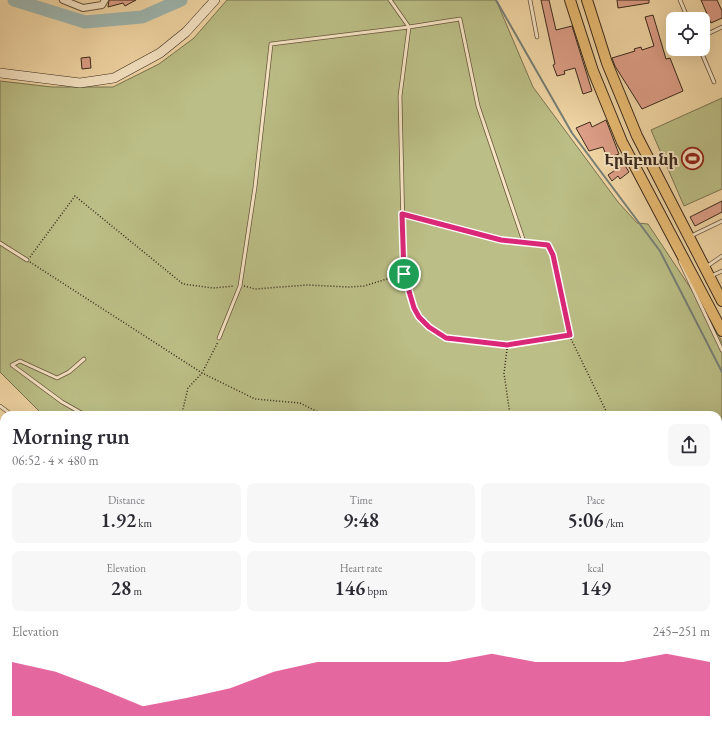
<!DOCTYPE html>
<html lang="en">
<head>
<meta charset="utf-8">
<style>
  :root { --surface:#fff; --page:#f7f7f7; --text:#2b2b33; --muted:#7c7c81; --accent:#db2777 }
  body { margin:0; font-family:"EB Garamond","Noto Serif Armenian",serif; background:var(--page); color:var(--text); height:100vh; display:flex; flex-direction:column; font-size:15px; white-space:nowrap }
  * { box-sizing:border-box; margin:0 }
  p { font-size:13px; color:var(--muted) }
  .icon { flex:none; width:22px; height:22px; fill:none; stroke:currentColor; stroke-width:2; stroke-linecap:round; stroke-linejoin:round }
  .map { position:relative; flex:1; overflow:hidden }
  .sheet { position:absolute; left:0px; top:411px; width:722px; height:324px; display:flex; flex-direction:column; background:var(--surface); border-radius:12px 12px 0 0; box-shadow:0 4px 16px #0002 }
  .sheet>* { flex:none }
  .fabs { position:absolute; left:666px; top:12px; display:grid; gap:8px }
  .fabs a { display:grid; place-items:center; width:44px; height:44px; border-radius:8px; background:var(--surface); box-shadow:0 4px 16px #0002; font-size:20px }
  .pin { position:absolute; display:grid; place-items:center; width:34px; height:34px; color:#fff; margin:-17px; border:2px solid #fff; border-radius:50%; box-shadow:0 1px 4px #0007 }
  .round { display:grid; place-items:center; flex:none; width:42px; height:42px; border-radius:8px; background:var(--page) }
  .overview { display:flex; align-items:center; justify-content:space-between; height:68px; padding:0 12px }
  h1 { font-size:22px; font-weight:600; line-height:30px }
  .stats { display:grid; grid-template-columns:repeat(3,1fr); gap:6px; height:68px; padding:4px 12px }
  .stats div { display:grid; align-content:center; border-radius:8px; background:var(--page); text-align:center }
  .stats b { font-size:20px; font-weight:600 }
  .stats small { font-size:11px; font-weight:400 }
  .stats p { font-size:11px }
  .chart { height:112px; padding:8px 12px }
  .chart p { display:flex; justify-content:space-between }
  .chart svg { width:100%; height:72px; margin-top:4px; fill:var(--accent); opacity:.7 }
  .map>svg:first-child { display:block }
</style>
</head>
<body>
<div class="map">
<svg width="722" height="735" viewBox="0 0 722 735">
  <rect width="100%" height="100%" fill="#f2d7a6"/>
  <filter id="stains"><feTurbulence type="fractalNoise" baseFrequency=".005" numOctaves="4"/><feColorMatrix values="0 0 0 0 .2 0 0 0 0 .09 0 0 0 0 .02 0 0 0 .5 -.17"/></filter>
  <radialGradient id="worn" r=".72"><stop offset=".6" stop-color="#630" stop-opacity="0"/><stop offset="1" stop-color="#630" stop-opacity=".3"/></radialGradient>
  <path fill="#bbbe86" stroke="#7a7452" d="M227,0H496L533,87L618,202L637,223L648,224L711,319L722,342V735H389L385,731H718V415H43L0,372V81L52,87H113L159,64L194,38Z
    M722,98V189L684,206L651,130Z"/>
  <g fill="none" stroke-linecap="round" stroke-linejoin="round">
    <path stroke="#767f76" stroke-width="2" d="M496,0L572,133L660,251L722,372"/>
    <path stroke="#9eb7b1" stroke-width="13" d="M14,0L85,22L142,17L181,0"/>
  </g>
  <path fill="#de9f88" stroke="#3a2a1d" d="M109,0H136L125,6L123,3L108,7Z
    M541,0H549L556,30L572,26L592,91L583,94L575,68L564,71L565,74L557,76L553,65L555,64Z
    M617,0H649V3L618,8Z
    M701,0H717L722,11V18L711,23Z
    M653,15L666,59L670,58L683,91L642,109L615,66L612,58L635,51L634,49L641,47L642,50L654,46L645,17Z
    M90,57L91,68L82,69L81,58Z
    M606,120L619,154L607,158L603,147L589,151L576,128L590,122L592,127Z
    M624,164L629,172L620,179L618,176L612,181L608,175Z
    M722,201V212L695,226L690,217Z"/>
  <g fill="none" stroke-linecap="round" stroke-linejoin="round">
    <defs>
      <path id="service" d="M390,0L409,27L460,19L478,106L524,242L548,245L553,255L570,335L507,345
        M530,0L537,37
        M680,0L688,19
        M703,36L722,27
        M700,49L714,82
        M402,213L501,240L524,242
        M691,236L722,221
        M0,243L27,260
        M680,261L722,350
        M706,267L722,256
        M711,276L722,271
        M219,338L240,286L255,187L271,44L409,27L400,96L404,274
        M84,359L69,372L57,378L20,361L12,365L62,402L85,415
        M0,406L12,415
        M0,569L4,572
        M718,715L722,719
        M127,731L129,735
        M414,731L417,735
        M707,731L711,735"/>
      <path id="minor" d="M63,0L83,8L102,5L105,0
        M0,461L4,464
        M0,535L4,537
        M0,551L4,544
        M0,591L4,596
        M0,674H4
        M97,731L100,735
        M103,731L106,735
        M296,731L299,735"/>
      <path id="secondary" d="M0,73L80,83L114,78L160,53L186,32L215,0"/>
      <path id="primary" d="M570,0L593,71L622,142L722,331
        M587,0L607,63L637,136L722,301"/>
    </defs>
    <use href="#service" stroke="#68553f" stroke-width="4.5"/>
    <use href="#minor" stroke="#68553f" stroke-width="8"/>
    <use href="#secondary" stroke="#3a2a1d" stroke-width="10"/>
    <use href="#primary" stroke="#3a2a1d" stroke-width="12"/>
    <path stroke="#3a2a1d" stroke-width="1.5" stroke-dasharray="1 2" stroke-linecap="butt" d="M30,257L75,196L183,284L213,288L234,286
      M30,262L202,373L255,399L300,403L320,413
      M405,278C422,343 443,337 502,344
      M244,286L255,289L307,285L349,287L364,286L400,275
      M571,339L608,415
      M507,349L504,373L510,415
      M185,415L183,409L188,388L202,373L218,342"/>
    <use href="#service" stroke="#f7e5c5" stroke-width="3"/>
    <use href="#minor" stroke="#f7e5c5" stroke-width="6"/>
    <use href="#secondary" stroke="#f7e5c5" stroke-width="9"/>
    <use href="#primary" stroke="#e9bc73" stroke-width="10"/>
  </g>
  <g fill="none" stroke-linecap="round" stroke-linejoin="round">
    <defs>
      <path id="route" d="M402,214L501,240L548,245L553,255L570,335L507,345L446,338L429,327L419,317L414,308L404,274Z"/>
    </defs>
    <use href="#route" stroke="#fff" stroke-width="8"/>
    <use href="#route" stroke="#db2777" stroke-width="5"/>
  </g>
  <defs>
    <symbol id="stadium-ring" viewBox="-11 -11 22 22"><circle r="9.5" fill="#f7e5c5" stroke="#8f2418" stroke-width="1.5"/><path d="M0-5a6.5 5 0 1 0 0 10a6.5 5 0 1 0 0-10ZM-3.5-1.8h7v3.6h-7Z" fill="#8f2418"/></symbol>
  </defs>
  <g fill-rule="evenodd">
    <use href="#stadium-ring" x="680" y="146" width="25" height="25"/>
  </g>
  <g text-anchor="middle" stroke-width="4" stroke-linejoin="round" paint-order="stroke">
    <g font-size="16" font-weight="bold" fill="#3a2a1d" stroke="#f7e5c5" text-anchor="end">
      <text x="678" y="165">Էրեբունի</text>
    </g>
  </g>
  <rect width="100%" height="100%" filter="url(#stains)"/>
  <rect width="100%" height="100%" fill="url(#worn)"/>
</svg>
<div class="fabs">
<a><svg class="icon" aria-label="locate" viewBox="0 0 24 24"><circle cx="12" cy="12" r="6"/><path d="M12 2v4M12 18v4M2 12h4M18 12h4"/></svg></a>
</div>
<div class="pin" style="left:404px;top:274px;background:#1e9e55"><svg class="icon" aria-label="arrive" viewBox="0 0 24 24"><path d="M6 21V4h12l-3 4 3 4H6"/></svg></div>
<section class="sheet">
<div class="overview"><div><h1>Morning run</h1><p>06:52 · 4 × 480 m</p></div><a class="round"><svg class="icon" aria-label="share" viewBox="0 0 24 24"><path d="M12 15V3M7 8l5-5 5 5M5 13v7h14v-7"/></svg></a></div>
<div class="stats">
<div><p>Distance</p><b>1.92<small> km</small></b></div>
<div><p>Time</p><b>9:48</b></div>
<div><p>Pace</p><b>5:06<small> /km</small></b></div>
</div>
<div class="stats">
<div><p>Elevation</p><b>28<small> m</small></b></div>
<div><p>Heart rate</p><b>146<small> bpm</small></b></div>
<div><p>kcal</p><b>149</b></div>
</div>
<div class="chart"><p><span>Elevation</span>245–251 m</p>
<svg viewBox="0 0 160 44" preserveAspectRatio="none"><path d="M0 44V11L10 17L20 27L30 38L40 33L50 27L60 17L70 11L80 11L90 11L100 11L110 6L120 11L130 11L140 11L150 6L160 11V44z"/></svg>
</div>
</section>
</div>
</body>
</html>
